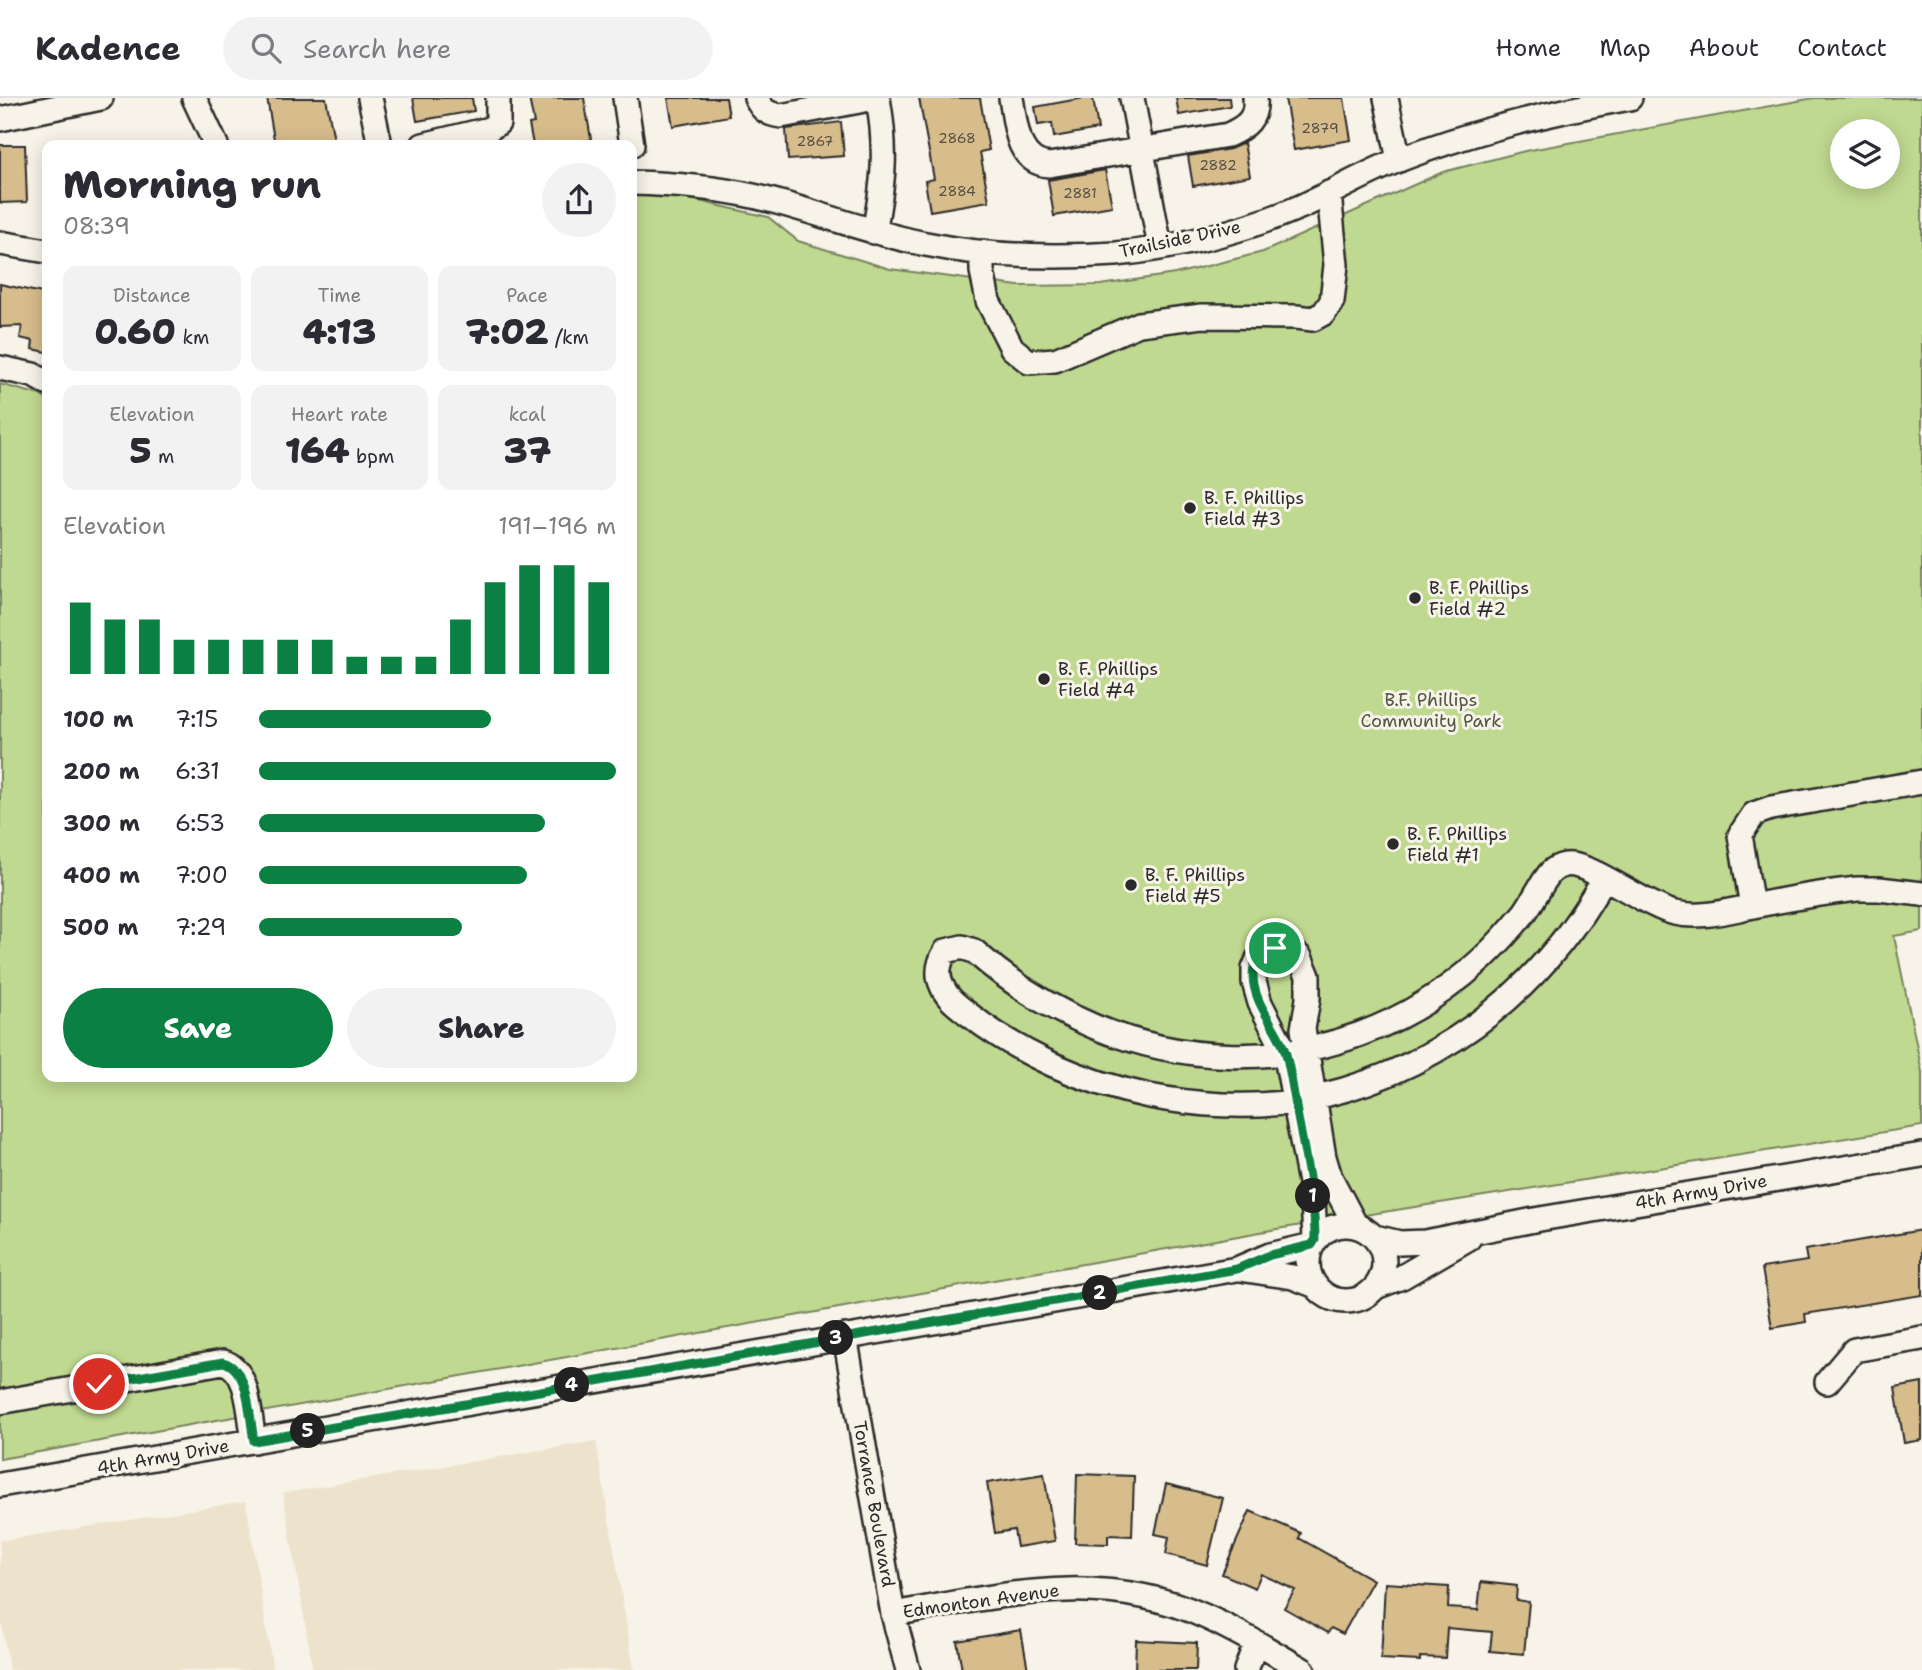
<!DOCTYPE html>
<html lang="en">
<head>
<meta charset="utf-8">
<style>
  :root { --surface:#fff; --page:#f2f2f3; --text:#2b2b33; --muted:#7c7c81; --line:#e1e1e2; --accent:#0b8043 }
  body { margin:0; font-family:"Shantell Sans",sans-serif; background:var(--page); color:var(--text); height:100vh; display:flex; flex-direction:column; font-size:26px; white-space:nowrap }
  * { box-sizing:border-box; margin:0 }
  p { font-size:23px; color:var(--muted) }
  .icon { flex:none; width:38px; height:38px; fill:none; stroke:currentColor; stroke-width:2; stroke-linecap:round; stroke-linejoin:round }
  .map { position:relative; flex:1; overflow:hidden }
  .panel { position:absolute; left:42px; top:42px; width:595px; height:942px; display:flex; flex-direction:column; background:var(--surface); border-radius:14px; box-shadow:0 4px 18px #0003 }
  .panel>* { flex:none }
  .tools { position:absolute; left:1830px; top:21px; display:grid; gap:14px }
  .tools a { display:grid; place-items:center; width:70px; height:70px; border-radius:50%; background:var(--surface); box-shadow:0 4px 18px #0003; font-size:35px }
  .pin { position:absolute; display:grid; place-items:center; width:60px; height:60px; color:#fff; margin:-30px; border:4px solid #fff; border-radius:50%; box-shadow:0 2px 7px #0007 }
  .km { position:absolute; width:35px; height:35px; margin:-18px; border-radius:50%; background:#222; color:#fff; font-size:19px; line-height:35px; text-align:center }
  .round { display:grid; place-items:center; flex:none; width:74px; height:74px; border-radius:37px; background:var(--page) }
  .head { display:flex; align-items:center; justify-content:space-between; height:119px; padding:0 21px }
  h1 { font-size:38px; font-weight:800; line-height:52px }
  .metrics { display:grid; grid-template-columns:repeat(3,1fr); gap:10px; height:119px; padding:7px 21px }
  .metrics div { display:grid; align-content:center; border-radius:14px; background:var(--page); text-align:center }
  .metrics b { font-size:35px; font-weight:800 }
  .metrics small { font-size:19px; font-weight:400 }
  .metrics p { font-size:19px }
  .chart { height:196px; padding:14px 21px }
  .chart p { display:flex; justify-content:space-between }
  .chart svg { width:100%; height:126px; margin-top:7px; stroke:var(--accent); stroke-width:6 }
  .button { display:flex; gap:14px; margin-top:auto; padding:14px 21px }
  .button a { flex:1; height:80px; border-radius:42px; background:var(--accent); color:#fff; font-size:28px; font-weight:800; line-height:80px; text-align:center }
  .button a+a { background:var(--page); color:var(--text) }
  ul { padding:0 21px; list-style:none; font-size:23px }
  li { display:grid; grid-template-columns:112px 84px 1fr; align-items:center; height:52px }
  li i { height:18px; border-radius:9px; background:var(--accent) }
  header { display:flex; align-items:center; gap:42px; box-sizing:border-box; height:98px; padding:0 35px; background:var(--surface); border-bottom:2px solid var(--line) }
  header strong { font-size:33px }
  nav { display:flex; gap:38px; margin-inline-start:auto; font-size:24px }
  .search { width:490px; height:63px; background:var(--page); display:flex; align-items:center; gap:18px; box-sizing:border-box; padding:0 24px; border-radius:38px; color:var(--muted); font-size:26px }
  .map>svg:first-child { display:block }
</style>
</head>
<body>
<header>
<strong>Kadence</strong>
<div class="search"><svg class="icon" aria-label="search" viewBox="0 0 24 24"><circle cx="10" cy="10" r="6"/><path d="M15 15l6 6"/></svg>Search here</div>
<nav><a>Home</a><a>Map</a><a>About</a><a>Contact</a></nav>
</header>
<div class="map">
<svg width="1922" height="1572" viewBox="0 0 1922 1572">
  <rect width="100%" height="100%" fill="#f7f3e8"/>
  <filter id="ink" filterUnits="userSpaceOnUse"><feTurbulence type="fractalNoise" baseFrequency=".0143" numOctaves="2"/><feDisplacementMap in="SourceGraphic" scale="14" xChannelSelector="R" yChannelSelector="G"/><feConvolveMatrix kernelMatrix="1 2 1 2 8 2 1 2 1" color-interpolation-filters="sRGB"/></filter>
  <g filter="url(#ink)">
    <path fill="#ede2cc" d="M596,1343L634,1572H313L283,1395Z
      M246,1403L273,1572H9L0,1514V1443Z"/>
    <path fill="#c0d990" stroke="#76825e" stroke-width="2" fill-rule="evenodd" d="M1814,0H1922V833L1894,838L1922,974V1028L1277,1131L0,1361V286L40,297L47,302V978H632V95L690,101L768,119L798,143L890,171L1018,188L1100,187L1175,176L1263,154L1443,74L1525,53ZM1843,33H1888V79H1843Z"/>
    <path fill="#d7bc8c" stroke="#2b2b2b" stroke-width="2" d="M267,0H326L335,47H275Z
      M413,0H472L474,13L417,23Z
      M529,0H584L592,47H533L529,26L534,25Z
      M668,0H726L729,18L673,28Z
      M919,0H980L989,52L980,54L989,103L930,113L925,83L934,81Z
      M1084,0H1093L1098,31L1054,39L1052,25L1038,27L1035,9Z
      M1176,0H1229L1230,8L1179,17Z
      M1285,0H1344L1351,42L1294,52Z
      M841,24L844,58L788,62L786,31Z
      M1244,45L1250,78L1193,88L1188,58L1230,51Z
      M0,47H25L27,104L0,105Z
      M1105,72L1112,108L1054,118L1048,82Z
      M0,186L47,196V254L32,251L33,243L20,240L22,228L0,229Z
      M1922,1132V1197L1805,1216L1806,1224L1772,1230L1762,1170L1807,1163L1805,1152Z
      M1922,1285V1342L1904,1345L1895,1290Z
      M1044,1376L1055,1443L1017,1449L1014,1432L995,1435L987,1385Z
      M1077,1376L1134,1378L1132,1438L1108,1437V1446L1075,1445Z
      M1166,1386L1223,1400L1207,1467L1166,1456L1169,1439L1155,1436Z
      M1250,1413L1301,1435L1299,1440L1373,1482L1343,1536L1331,1530L1328,1535L1284,1510L1295,1492L1261,1476L1255,1490L1222,1476Z
      M1481,1484L1517,1488L1516,1502L1529,1504L1524,1556L1490,1553L1492,1534L1447,1530L1445,1560L1420,1559V1563L1381,1561L1385,1485L1449,1489L1448,1510L1478,1512Z
      M1021,1532L1028,1572H962L957,1543Z
      M1136,1542L1197,1545L1196,1572H1135Z"/>
    <g fill="none" stroke-linecap="round" stroke-linejoin="round">
      <defs>
        <path id="minor" d="M194,0L216,47
          M370,0L380,47
          M625,0L632,47
          M756,0C762,12 767,16 781,18L875,0
          M1011,0C1016,26 1016,64 1049,67L1228,37C1246,29 1257,21 1255,0
          M1132,0L1160,149
          M1386,0L1399,62
          M0,21L101,0
          M423,47L489,31L498,25V0
          M632,85C673,86 712,89 753,98C811,111 867,135 926,146C988,159 1053,160 1116,156C1173,151 1247,132 1300,109C1334,94 1366,75 1401,61C1475,32 1552,14 1630,0
          M874,134C884,82 887,53 878,0
          M0,145L47,153
          M982,154V173L988,203L1012,250L1029,264L1055,262L1139,226L1202,218L1296,219L1313,221L1324,215L1332,203L1336,167L1329,95
          M0,270L33,277L47,285
          M1604,780C1539,898 1429,979 1297,1003C1250,1011 1195,1007 1149,998C1083,984 1019,956 967,915C957,907 947,900 942,888C936,875 939,864 946,853L962,849L974,853C1122,984 1333,998 1482,861C1498,846 1512,830 1525,814C1534,802 1541,785 1551,774C1555,770 1560,768 1565,767C1588,762 1646,809 1675,815C1700,821 1728,813 1753,808C1787,801 1822,795 1857,791H1879L1922,796
          M1752,808L1740,737L1754,716L1771,710L1922,684
          M1308 1165a38 38 0 1 1 76 0a38 38 0 1 1-76 0Z
          M1375,1139L1400,1145L1425,1144L1534,1122L1922,1057
          M1315,1142L1313,1100L1285,954L1260,905L1254,884V871L1258,861L1268,852L1275,850L1289,852L1300,859L1308,878V901L1303,931L1324,1059L1330,1079L1356,1128
          M1240,1171L1293,1179L1316,1188
          M1376,1189L1402,1179L1469,1140
          M845,1238L893,1516L908,1572
          M1827,1284L1854,1252L1922,1240
          M0,1304L223,1264C250,1271 249,1318 254,1343
          M0,1387L1237,1171L1270,1157L1312,1147
          M893,1516C999,1498 1101,1471 1204,1518C1238,1533 1271,1553 1303,1572
          M1246,1572L1256,1545"/>
      </defs>
      <use href="#minor" stroke="#2b2b2b" stroke-width="28"/>
      <use href="#minor" stroke="#f7f3e8" stroke-width="23"/>
    </g>
  </g>
  <g fill="none" stroke-linecap="round" stroke-linejoin="round" filter="url(#ink)">
    <defs>
      <path id="route" d="M99,1286L223,1264C250,1271 249,1318 254,1343L1237,1171L1270,1157L1312,1147L1315,1142C1315,1104 1307,1068 1300,1030C1295,1006 1292,980 1286,956C1278,929 1253,907 1253,877C1253,863 1262,853 1275,850"/>
    </defs>
    <use href="#route" stroke="#fff" stroke-width="14"/>
    <use href="#route" stroke="#0b8043" stroke-width="9"/>
  </g>
  <g fill="#2b2b2b" stroke="#f7f3e8" stroke-width="2.5">
    <circle cx="1190" cy="410" r="7"/>
    <circle cx="1415" cy="500" r="7"/>
    <circle cx="1044" cy="581" r="7"/>
    <circle cx="1393" cy="746" r="7"/>
    <circle cx="1131" cy="787" r="7"/>
  </g>
  <g text-anchor="middle" stroke-width="6" stroke-linejoin="round" paint-order="stroke">
    <g font-size="14" fill="#564f43">
      <text x="1320" y="35">2879</text>
      <text x="957" y="45">2868</text>
      <text x="815" y="48">2867</text>
      <text x="1218" y="72">2882</text>
      <text x="957" y="98">2884</text>
      <text x="1080" y="100">2881</text>
    </g>
    <g font-size="18" fill="#2b2b2b" stroke="#f7f3e8">
      <text transform="translate(1180 141) rotate(-12)" y="6">Trailside Drive</text>
      <text transform="translate(1701 1094) rotate(-10)" y="6">4th Army Drive</text>
      <text transform="translate(163 1359) rotate(-10)" y="6">4th Army Drive</text>
      <text transform="translate(874 1406) rotate(80)" y="6">Torrance Boulevard</text>
      <text transform="translate(981 1503) rotate(-8)" y="6">Edmonton Avenue</text>
    </g>
    <g font-size="18" fill="#2b2b2b" stroke="#f7f3e8" text-anchor="start">
      <text x="1204" y="406">B. F. Phillips<tspan x="1204" dy="21">Field #3</tspan></text>
      <text x="1429" y="496">B. F. Phillips<tspan x="1429" dy="21">Field #2</tspan></text>
      <text x="1058" y="577">B. F. Phillips<tspan x="1058" dy="21">Field #4</tspan></text>
      <text x="1407" y="742">B. F. Phillips<tspan x="1407" dy="21">Field #1</tspan></text>
      <text x="1145" y="783">B. F. Phillips<tspan x="1145" dy="21">Field #5</tspan></text>
    </g>
    <g font-size="18" fill="#505644" stroke="#f7f3e8">
      <text x="1431" y="608">B.F. Phillips<tspan x="1431" dy="21">Community Park</tspan></text>
    </g>
  </g>
</svg>
<div class="tools">
<a><svg class="icon" aria-label="layers" viewBox="0 0 24 24"><path d="M12 4l9 5-9 5-9-5zM3 14l9 5 9-5"/></svg></a>
</div>
<div class="pin" style="left:1275px;top:850px;background:#1e9e55"><svg class="icon" aria-label="arrive" viewBox="0 0 24 24"><path d="M6 21V4h12l-3 4 3 4H6"/></svg></div>
<div class="pin" style="left:99px;top:1286px;background:#d93025"><svg class="icon" aria-label="check" viewBox="0 0 24 24"><path d="M5 12l5 5 9-10"/></svg></div>
<b class="km" style="left:1313px;top:1098px">1</b>
<b class="km" style="left:1100px;top:1195px">2</b>
<b class="km" style="left:836px;top:1240px">3</b>
<b class="km" style="left:572px;top:1287px">4</b>
<b class="km" style="left:308px;top:1333px">5</b>
<section class="panel">
<div class="head"><div><h1>Morning run</h1><p>08:39</p></div><a class="round"><svg class="icon" aria-label="share" viewBox="0 0 24 24"><path d="M12 15V3M7 8l5-5 5 5M5 13v7h14v-7"/></svg></a></div>
<div class="metrics">
<div><p>Distance</p><b>0.60<small> km</small></b></div>
<div><p>Time</p><b>4:13</b></div>
<div><p>Pace</p><b>7:02<small> /km</small></b></div>
</div>
<div class="metrics">
<div><p>Elevation</p><b>5<small> m</small></b></div>
<div><p>Heart rate</p><b>164<small> bpm</small></b></div>
<div><p>kcal</p><b>37</b></div>
</div>
<div class="chart"><p><span>Elevation</span>191–196 m</p>
<svg viewBox="0 0 160 44" preserveAspectRatio="none"><path d="M5 44V19M15 44V25M25 44V25M35 44V32M45 44V32M55 44V32M65 44V32M75 44V32M85 44V38M95 44V38M105 44V38M115 44V25M125 44V12M135 44V6M145 44V6M155 44V12"/></svg>
</div>
<ul>
<li><b>100 m</b>7:15<i style="width:65%"></i></li>
<li><b>200 m</b>6:31<i style="width:100%"></i></li>
<li><b>300 m</b>6:53<i style="width:80%"></i></li>
<li><b>400 m</b>7:00<i style="width:75%"></i></li>
<li><b>500 m</b>7:29<i style="width:57%"></i></li>
</ul>
<div class="button"><a>Save</a><a>Share</a></div>
</section>
</div>
</body>
</html>
